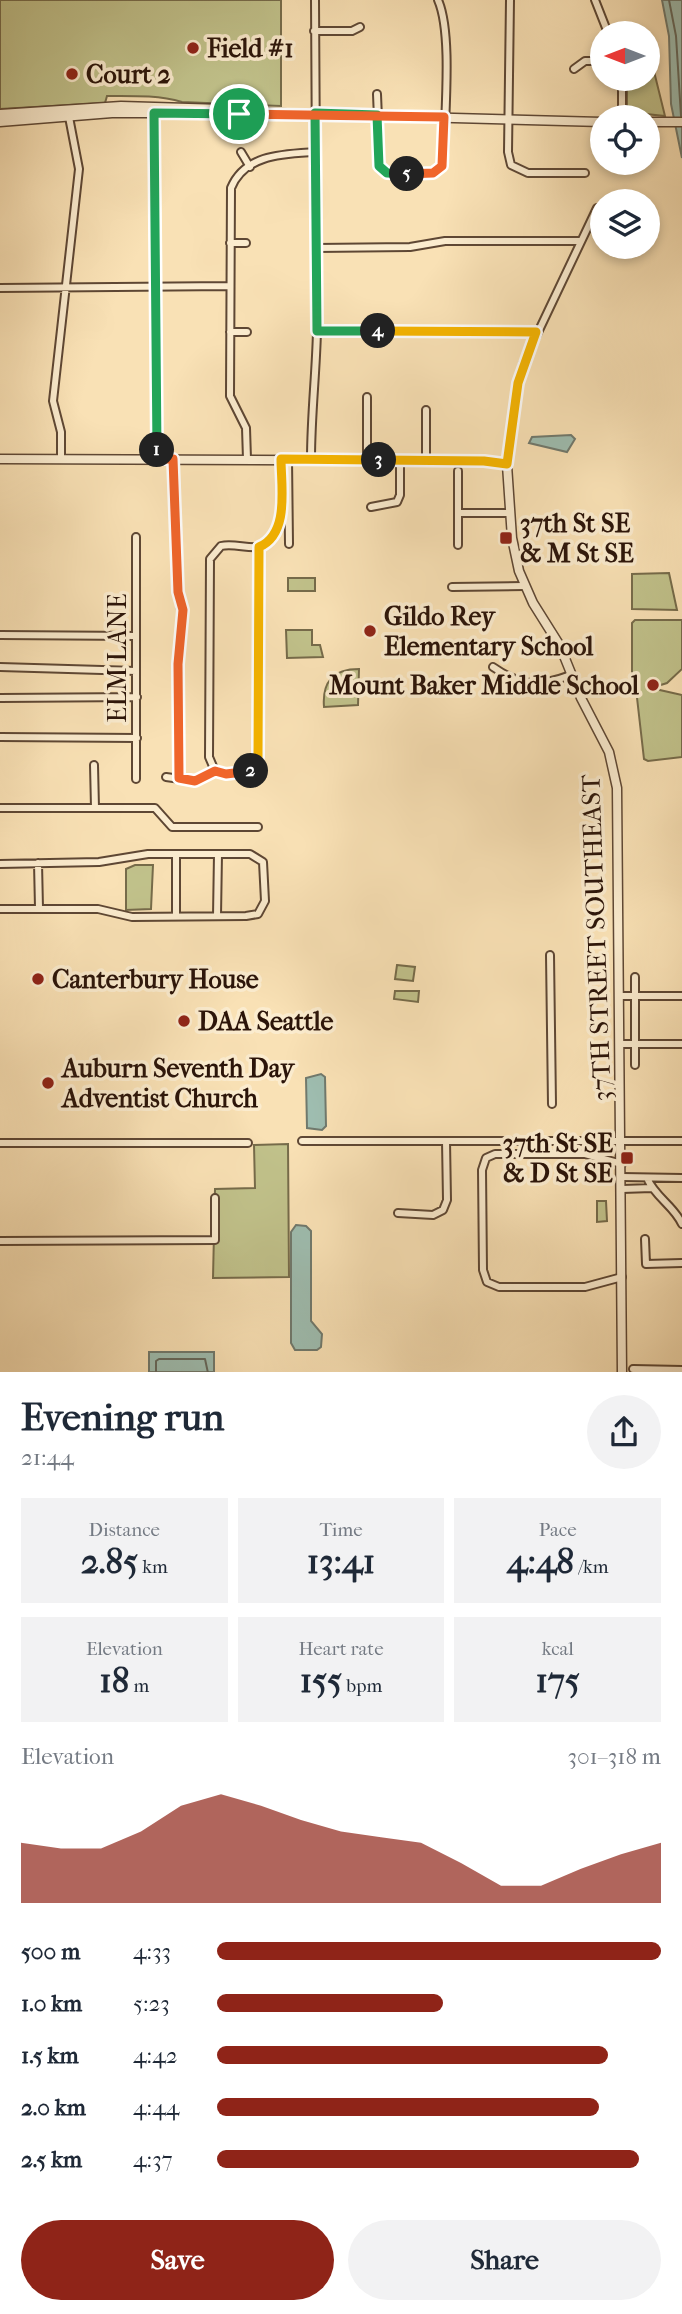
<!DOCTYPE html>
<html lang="en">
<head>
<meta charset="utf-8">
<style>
  :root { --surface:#fff; --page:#f2f2f3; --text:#1f2937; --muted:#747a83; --accent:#8f2418 }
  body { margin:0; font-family:"IM FELL French Canon",serif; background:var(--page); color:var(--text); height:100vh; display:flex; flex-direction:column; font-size:26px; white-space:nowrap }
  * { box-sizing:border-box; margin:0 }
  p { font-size:23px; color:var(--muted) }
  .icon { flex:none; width:38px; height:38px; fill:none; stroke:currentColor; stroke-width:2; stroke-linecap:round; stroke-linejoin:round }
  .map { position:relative; height:1372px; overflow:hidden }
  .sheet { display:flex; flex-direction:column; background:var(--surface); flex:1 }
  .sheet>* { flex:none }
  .needle { width:46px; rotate:270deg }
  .fabs { position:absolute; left:590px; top:21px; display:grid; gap:14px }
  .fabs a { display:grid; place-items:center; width:70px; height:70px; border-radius:50%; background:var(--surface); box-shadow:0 4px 10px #0003; font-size:35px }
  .pin { position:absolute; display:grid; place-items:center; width:60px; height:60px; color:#fff; margin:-30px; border:4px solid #fff; border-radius:50%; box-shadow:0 2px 7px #0007 }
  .km { position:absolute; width:35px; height:35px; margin:-18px; border-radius:50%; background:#222; color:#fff; font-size:19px; line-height:35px; text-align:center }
  .round { display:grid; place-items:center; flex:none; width:74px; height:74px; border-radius:37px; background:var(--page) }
  .summary { display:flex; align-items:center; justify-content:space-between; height:119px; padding:0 21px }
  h1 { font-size:38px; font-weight:700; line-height:52px }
  .metrics { display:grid; grid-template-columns:repeat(3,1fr); gap:10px; height:119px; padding:7px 21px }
  .metrics div { display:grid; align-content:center; border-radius:0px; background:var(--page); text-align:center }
  .metrics b { font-size:35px; font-weight:700 }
  .metrics small { font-size:19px; font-weight:400 }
  .metrics p { font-size:19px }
  .chart { height:196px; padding:14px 21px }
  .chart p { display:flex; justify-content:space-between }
  .chart svg { width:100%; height:126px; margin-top:7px; fill:var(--accent); opacity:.7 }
  .cta { display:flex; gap:14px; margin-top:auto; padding:14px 21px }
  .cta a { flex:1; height:80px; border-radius:42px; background:var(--accent); color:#fff; font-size:28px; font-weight:700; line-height:80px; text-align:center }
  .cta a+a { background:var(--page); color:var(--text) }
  ul { padding:0 21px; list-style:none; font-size:23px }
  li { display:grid; grid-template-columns:112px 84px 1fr; align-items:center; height:52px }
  li i { height:18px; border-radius:9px; background:var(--accent) }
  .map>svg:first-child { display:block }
</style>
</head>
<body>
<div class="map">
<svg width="682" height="1373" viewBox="0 0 682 1373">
  <rect width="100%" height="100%" fill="#f9e1b5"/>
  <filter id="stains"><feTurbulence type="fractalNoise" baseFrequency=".00286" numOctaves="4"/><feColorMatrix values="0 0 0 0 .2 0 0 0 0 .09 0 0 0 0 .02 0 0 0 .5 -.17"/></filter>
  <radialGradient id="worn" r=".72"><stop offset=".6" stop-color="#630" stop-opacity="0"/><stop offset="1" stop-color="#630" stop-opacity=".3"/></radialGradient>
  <path fill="#c1c28b" stroke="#766b4a" stroke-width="2" d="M0,0H281V106L182,102C158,95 132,96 107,96L105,103L0,109Z
    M648,47L665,116L627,112V79H648Z
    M669,573L677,610L632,609V574Z
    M288,578H315V591H288Z
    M635,620H682V669L667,683L651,688L682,695V757L648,761L644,759L636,689H632V623Z
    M286,630H312V645H320L323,657L287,658Z
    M359,669L358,705L324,707C322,682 333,669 359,669Z
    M135,865H153L151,909L126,910V869Z
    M397,965L415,967L413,981L395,979Z
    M395,991H419L418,1002L394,999Z
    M288,1144L289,1277L213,1278L215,1189L255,1188L254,1145Z
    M597,1201H606L607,1221L597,1222Z"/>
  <path fill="#9ebdb0" stroke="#70796d" stroke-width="2" d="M662,0H682V158L671,104L669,36Z
    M571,435L575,439L567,452L529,443L532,437Z
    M321,1074L325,1077L326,1126L322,1130L307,1128L306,1078Z
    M296,1225L306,1226L311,1231V1321L322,1334L321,1347L317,1350H295L291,1343V1232Z
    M149,1352H214V1372H149Z"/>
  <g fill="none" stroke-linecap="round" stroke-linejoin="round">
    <path stroke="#64685c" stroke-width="2" d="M669,0L676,36L681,116
      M156,1373V1361L159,1359H205L208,1373"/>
    <defs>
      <path id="minor" d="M510,0L508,152L511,165L528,173H585
        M595,0L608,33
        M314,31H352L360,27
        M574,69L585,61H602
        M622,79V117
        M377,94L380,168C393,179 423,177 438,170L444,158C444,119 453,34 438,0
        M154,113L157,459
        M241,152L250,167
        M230,243H246
        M316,248L410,247L445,241H579
        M0,288L230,286
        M317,331L536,332
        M230,332H247
        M367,397V460
        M61,459V432L53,401L79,169L69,117
        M173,459L178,592L183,622L178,664L179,778
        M247,459L246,428L230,396L231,188C245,154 284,154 315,152
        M288,459L289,544
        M311,459C311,415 316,374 317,331L315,0
        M426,461V410
        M507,465L515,401L523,364L597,208
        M458,471V545
        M371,507L397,502L400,495V461
        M459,513H510
        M136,537V779
        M259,547L258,760L250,772L226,774L215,771L209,757L210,559L221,546C234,543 247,549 260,547C288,541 281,480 281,459
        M452,587L524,586
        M0,635L136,636
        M0,667L136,671
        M493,667C522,687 538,687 571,675
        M0,698L137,697
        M0,737L137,738
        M94,765L95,808
        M166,777L195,781L215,771
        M0,808H155L172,827H258
        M38,863L39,908
        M0,864L99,862L148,854H250L263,862L265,901L258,914L246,916L132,917L98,909H0
        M176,916V854
        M217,916L218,854
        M550,955L552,1104
        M635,977V1065
        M620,996H682
        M621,1044H682
        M302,1141H682
        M0,1143H248
        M622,1177L682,1178
        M647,1178C655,1197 674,1206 682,1224
        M622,1189L652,1188
        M398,1213L433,1215L443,1210L447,1200L446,1141
        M645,1239L646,1264L682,1263
        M0,1241L215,1240V1198
        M622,1277L585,1287H499L487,1282L483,1270L482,1170L486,1158L495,1154H585L622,1164
        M633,1369L682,1370"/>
      <path id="tertiary" d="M0,114L121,106L260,110
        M0,122L112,113H269L602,122
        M648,122H682
        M0,459L484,461L507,465L512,538L519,571L533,603L560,646L581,698L609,752L617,788L622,1373"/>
    </defs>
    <use href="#minor" stroke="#5e4734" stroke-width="10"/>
    <use href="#tertiary" stroke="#5e4734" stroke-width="11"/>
    <use href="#minor" stroke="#fbeccf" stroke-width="6"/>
    <use href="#tertiary" stroke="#fbeccf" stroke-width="8"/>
  </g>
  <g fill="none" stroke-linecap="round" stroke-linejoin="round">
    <defs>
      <path id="split-1" d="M157,450L154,113L239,114"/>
      <path id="split-2" d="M157,450V459H173L178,592L183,610L178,664L179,778L195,781L215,771L226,774L251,771"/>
      <path id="split-3" d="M251,771L258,757L259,547C290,534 281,486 281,459L379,460"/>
      <path id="split-4" d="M378,331L536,332L518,383L507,464L484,461L379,460"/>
      <path id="split-5" d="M378,331H317L315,113L377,115L379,166L387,173L407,174"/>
      <path id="split-6" d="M239,114L444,117L442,166L433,173L407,174"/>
    </defs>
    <use href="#split-1" stroke="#fff" stroke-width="14"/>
    <use href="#split-2" stroke="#fff" stroke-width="14"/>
    <use href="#split-3" stroke="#fff" stroke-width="14"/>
    <use href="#split-4" stroke="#fff" stroke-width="14"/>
    <use href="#split-5" stroke="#fff" stroke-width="14"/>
    <use href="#split-6" stroke="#fff" stroke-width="14"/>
    <use href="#split-1" stroke="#22a559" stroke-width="9"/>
    <use href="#split-2" stroke="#f0652b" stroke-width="9"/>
    <use href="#split-3" stroke="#f5b400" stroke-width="9"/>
    <use href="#split-4" stroke="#f5b400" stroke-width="9"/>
    <use href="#split-5" stroke="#22a559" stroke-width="9"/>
    <use href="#split-6" stroke="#f0652b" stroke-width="9"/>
  </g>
  <g fill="#8f2418" stroke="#fbeccf" stroke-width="2.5">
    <circle cx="193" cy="48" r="7"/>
    <circle cx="72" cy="74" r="7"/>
    <rect x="499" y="531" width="14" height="14" rx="3.5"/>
    <circle cx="370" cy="631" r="7"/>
    <circle cx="653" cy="685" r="7"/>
    <circle cx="38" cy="979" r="7"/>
    <circle cx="184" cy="1021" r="7"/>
    <circle cx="48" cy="1083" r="7"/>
    <rect x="620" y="1151" width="14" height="14" rx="3.5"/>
  </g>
  <g text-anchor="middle" stroke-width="7" stroke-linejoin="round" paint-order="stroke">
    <g font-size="26" font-weight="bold" fill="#2b1409" stroke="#fbeccf" text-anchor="start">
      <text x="207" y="57">Field #1</text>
      <text x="86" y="83">Court 2</text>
      <text x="520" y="532">37th St SE<tspan x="520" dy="30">&amp; M St SE</tspan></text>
      <text x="384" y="625">Gildo Rey<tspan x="384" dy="30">Elementary School</tspan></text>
      <text x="639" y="694" text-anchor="end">Mount Baker Middle School</text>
      <text x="52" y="988">Canterbury House</text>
      <text x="198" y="1030">DAA Seattle</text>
      <text x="62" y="1077">Auburn Seventh Day<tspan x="62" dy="30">Adventist Church</tspan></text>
      <text x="613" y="1152" text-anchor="end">37th St SE<tspan x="613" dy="30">&amp; D St SE</tspan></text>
    </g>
    <g font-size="26" fill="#2b1409" stroke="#fbeccf">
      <text transform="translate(117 658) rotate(-90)" y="9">ELM LANE</text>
      <text transform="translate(596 938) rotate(-92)" y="9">37TH STREET SOUTHEAST</text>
    </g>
  </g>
  <rect width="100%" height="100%" filter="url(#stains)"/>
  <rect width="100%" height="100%" fill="url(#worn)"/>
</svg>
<div class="fabs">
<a><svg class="needle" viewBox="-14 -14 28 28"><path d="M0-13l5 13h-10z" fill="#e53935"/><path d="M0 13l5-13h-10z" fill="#747a83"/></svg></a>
<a><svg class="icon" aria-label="locate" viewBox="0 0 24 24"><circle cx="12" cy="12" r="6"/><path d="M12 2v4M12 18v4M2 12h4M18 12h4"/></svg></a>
<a><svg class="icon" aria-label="layers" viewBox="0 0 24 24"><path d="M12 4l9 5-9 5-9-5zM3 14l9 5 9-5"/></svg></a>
</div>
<div class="pin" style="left:239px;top:114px;background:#1e9e55"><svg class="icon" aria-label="arrive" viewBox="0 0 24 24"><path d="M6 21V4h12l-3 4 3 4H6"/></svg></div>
<b class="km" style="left:157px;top:450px">1</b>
<b class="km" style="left:251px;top:771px">2</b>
<b class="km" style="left:379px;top:460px">3</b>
<b class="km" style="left:378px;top:331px">4</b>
<b class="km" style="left:407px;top:174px">5</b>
</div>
<section class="sheet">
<div class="summary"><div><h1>Evening run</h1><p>21:44</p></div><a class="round"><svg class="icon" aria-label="share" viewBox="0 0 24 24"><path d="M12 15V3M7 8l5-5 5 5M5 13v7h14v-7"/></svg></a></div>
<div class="metrics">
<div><p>Distance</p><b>2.85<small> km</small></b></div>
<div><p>Time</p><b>13:41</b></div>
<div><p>Pace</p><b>4:48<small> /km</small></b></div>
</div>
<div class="metrics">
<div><p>Elevation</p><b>18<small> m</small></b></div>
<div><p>Heart rate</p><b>155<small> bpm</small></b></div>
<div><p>kcal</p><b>175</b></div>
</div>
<div class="chart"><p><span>Elevation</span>301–318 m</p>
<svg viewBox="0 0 160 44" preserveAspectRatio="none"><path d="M0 44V23L10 25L20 25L30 19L40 10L50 6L60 10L70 15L80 19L90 21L100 23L110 30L120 38L130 38L140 32L150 27L160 23V44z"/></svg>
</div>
<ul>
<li><b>500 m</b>4:33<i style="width:100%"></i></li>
<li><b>1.0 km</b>5:23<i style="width:51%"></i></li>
<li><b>1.5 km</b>4:42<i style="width:88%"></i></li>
<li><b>2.0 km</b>4:44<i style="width:86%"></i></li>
<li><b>2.5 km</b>4:37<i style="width:95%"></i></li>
</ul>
<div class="cta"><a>Save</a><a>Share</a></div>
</section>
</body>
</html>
